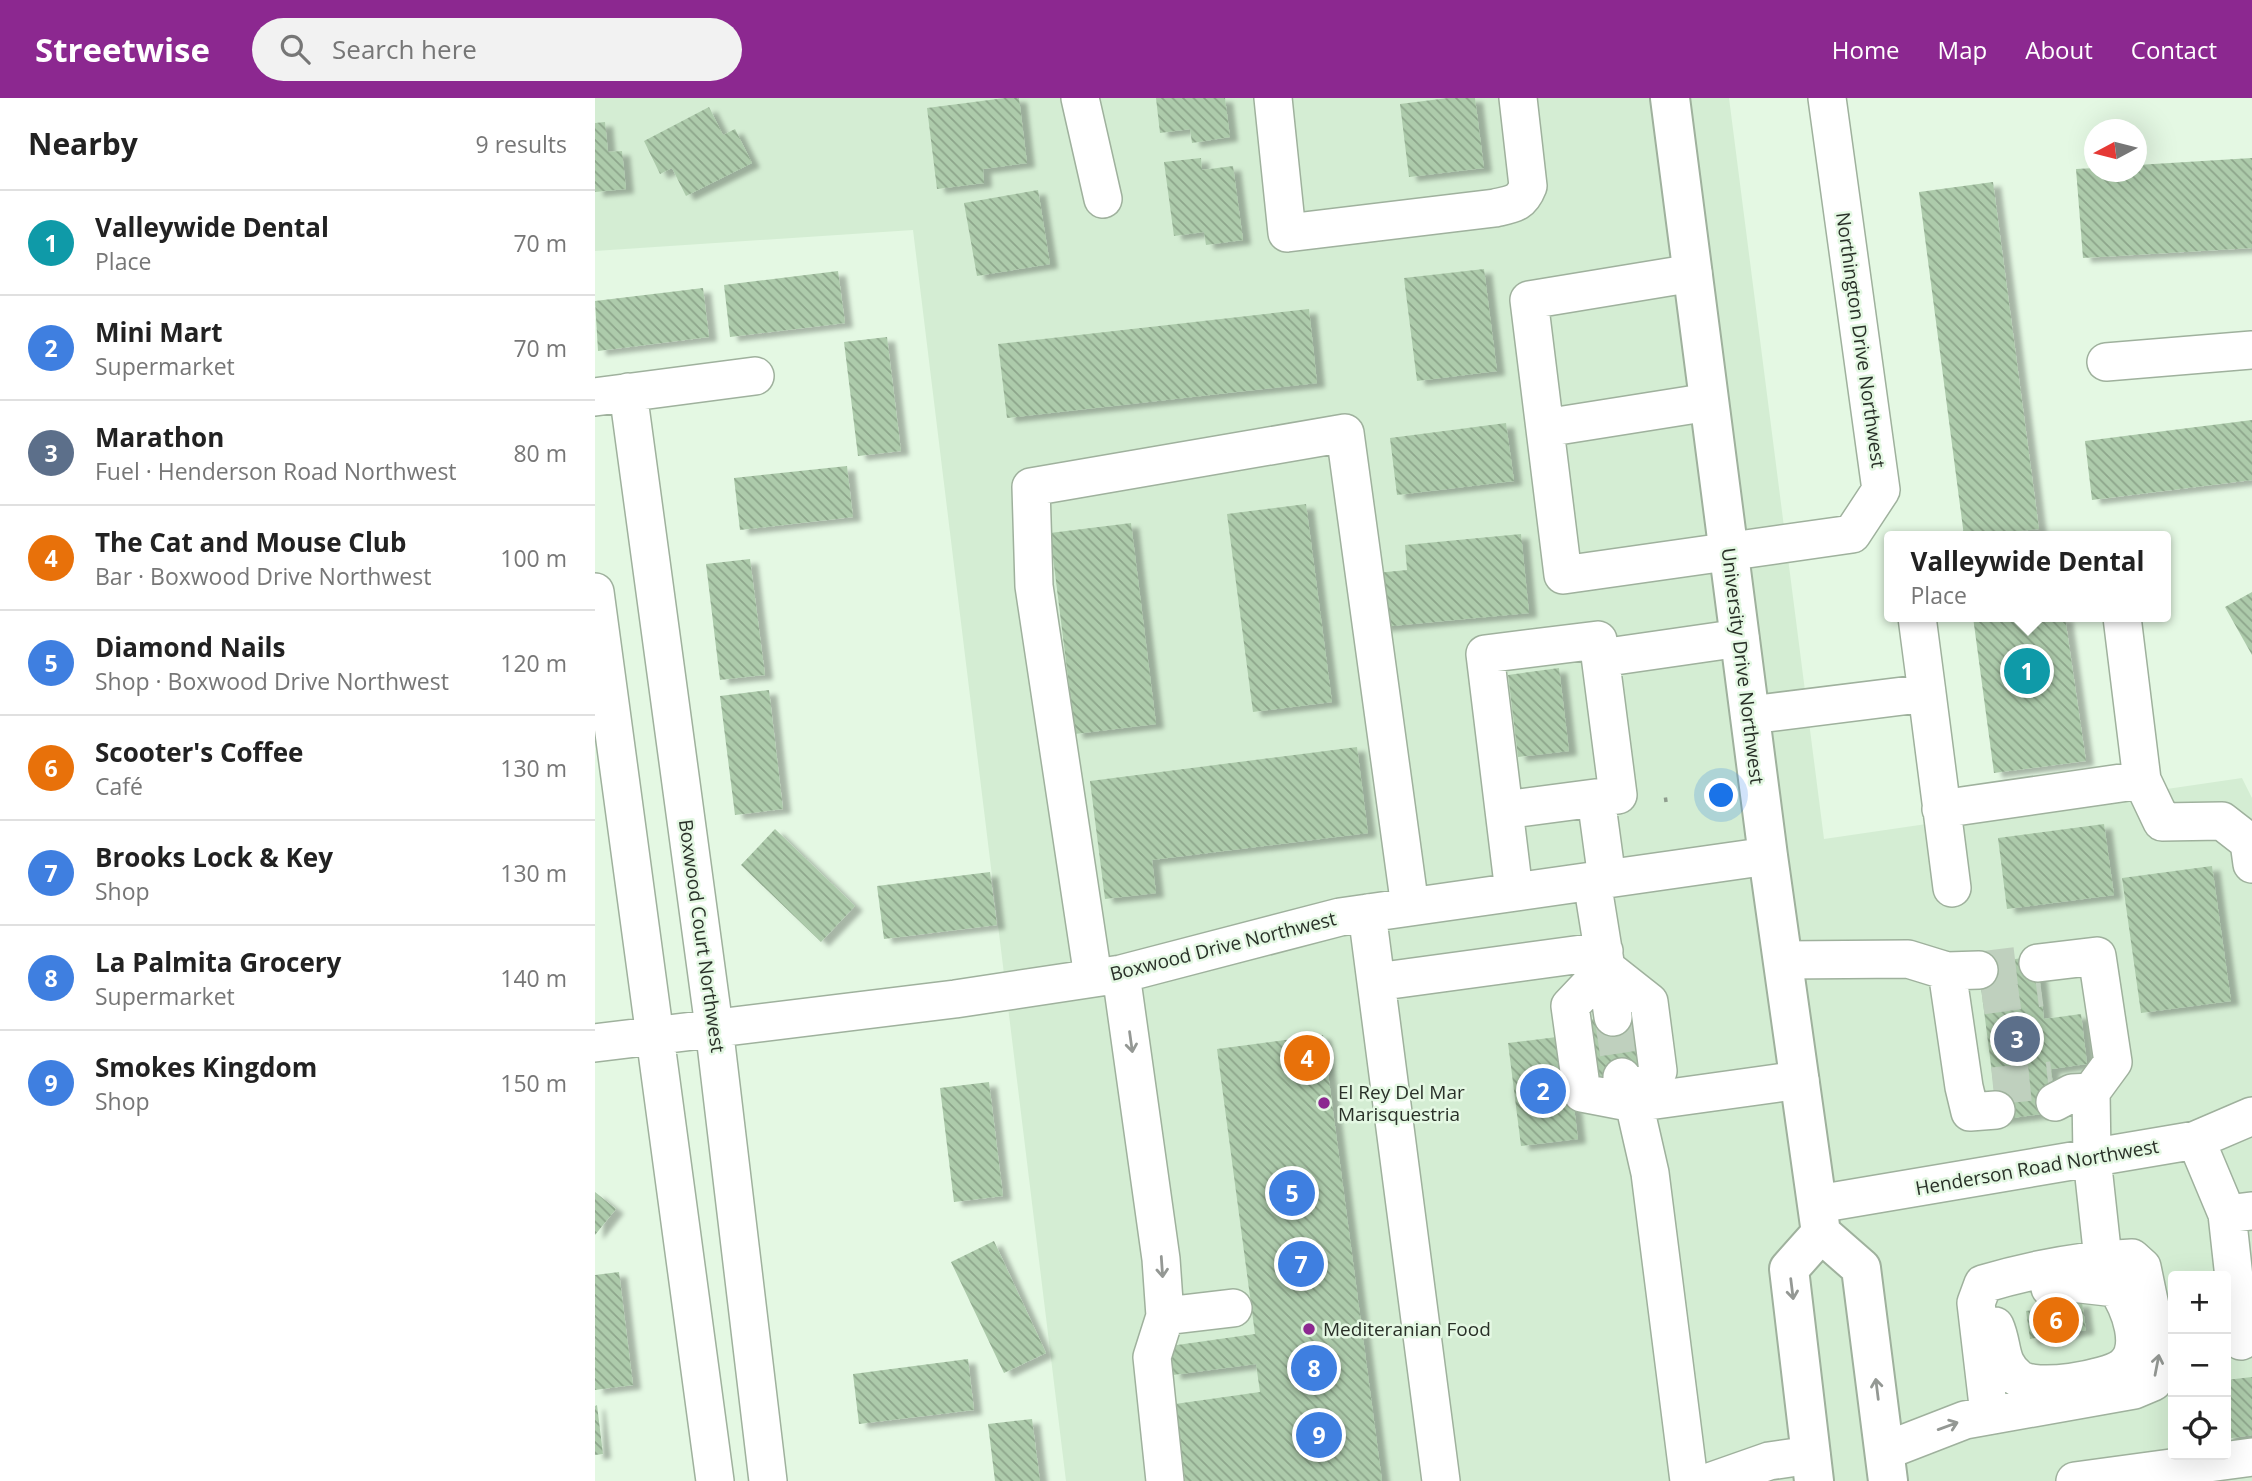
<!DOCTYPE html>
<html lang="en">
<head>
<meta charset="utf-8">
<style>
  body { margin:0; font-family:"Open Sans",sans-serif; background:#f2f2f2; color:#222 }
  .controls { position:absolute; right:21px; bottom:21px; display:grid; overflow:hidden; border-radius:7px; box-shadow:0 7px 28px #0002 }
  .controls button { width:63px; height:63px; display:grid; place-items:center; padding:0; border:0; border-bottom:2px solid #e0e0e0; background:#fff; color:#222; font:35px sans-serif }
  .compass { position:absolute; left:1489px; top:21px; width:63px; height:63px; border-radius:50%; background:#fff; box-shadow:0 7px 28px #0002; rotate:263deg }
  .you { position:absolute; left:1127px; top:698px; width:24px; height:24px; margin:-18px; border:5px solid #fff; border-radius:50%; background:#1a73e8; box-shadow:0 0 0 10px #1a73e833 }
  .badge { display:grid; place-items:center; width:46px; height:46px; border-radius:50%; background:#8c2890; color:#fff; font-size:23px; font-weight:700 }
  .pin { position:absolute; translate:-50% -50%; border:4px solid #fff; box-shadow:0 2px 7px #0006 }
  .popup { position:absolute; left:1289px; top:433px; width:287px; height:91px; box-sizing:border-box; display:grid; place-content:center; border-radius:7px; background:#fff; filter:drop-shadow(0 2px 5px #0005); font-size:23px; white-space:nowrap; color:#767676 }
  .popup b { font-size:26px; color:#222 }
  .popup::after { content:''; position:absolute; left:50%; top:100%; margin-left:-14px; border:14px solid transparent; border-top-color:#fff }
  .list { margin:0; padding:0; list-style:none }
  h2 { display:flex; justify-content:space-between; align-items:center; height:91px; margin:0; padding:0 28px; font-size:30px }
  h2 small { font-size:23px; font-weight:400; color:#767676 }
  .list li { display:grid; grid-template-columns:46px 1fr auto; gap:21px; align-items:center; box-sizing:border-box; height:105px; padding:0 28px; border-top:2px solid #e0e0e0 }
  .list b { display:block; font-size:26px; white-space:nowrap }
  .list p { margin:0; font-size:23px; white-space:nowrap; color:#767676 }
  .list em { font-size:23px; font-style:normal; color:#767676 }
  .icon { flex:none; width:38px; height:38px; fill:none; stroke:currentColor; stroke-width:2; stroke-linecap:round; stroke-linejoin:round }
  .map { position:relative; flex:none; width:1657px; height:1383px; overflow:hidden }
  header { display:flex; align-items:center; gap:42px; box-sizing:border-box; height:98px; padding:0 35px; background:#8c2890; color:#fff }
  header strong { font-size:33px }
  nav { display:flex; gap:38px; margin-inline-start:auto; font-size:24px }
  .search { width:490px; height:63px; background:#f2f2f2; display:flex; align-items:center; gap:18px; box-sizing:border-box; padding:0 24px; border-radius:38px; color:#767676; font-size:26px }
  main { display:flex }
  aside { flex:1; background:#fff }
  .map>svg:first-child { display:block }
</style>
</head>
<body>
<header>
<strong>Streetwise</strong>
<div class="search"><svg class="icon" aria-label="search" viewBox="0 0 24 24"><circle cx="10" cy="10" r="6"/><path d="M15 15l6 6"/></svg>Search here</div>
<nav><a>Home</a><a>Map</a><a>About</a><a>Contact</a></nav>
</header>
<main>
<aside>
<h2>Nearby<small>9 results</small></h2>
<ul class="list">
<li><span class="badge" style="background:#0f9aa8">1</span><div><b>Valleywide Dental</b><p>Place</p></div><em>70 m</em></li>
<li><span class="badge" style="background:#3f7fe0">2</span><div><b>Mini Mart</b><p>Supermarket</p></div><em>70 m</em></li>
<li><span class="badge" style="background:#5c6f8a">3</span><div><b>Marathon</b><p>Fuel · Henderson Road Northwest</p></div><em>80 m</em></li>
<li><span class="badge" style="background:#e8710a">4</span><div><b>The Cat and Mouse Club</b><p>Bar · Boxwood Drive Northwest</p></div><em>100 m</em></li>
<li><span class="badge" style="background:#3f7fe0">5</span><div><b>Diamond Nails</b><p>Shop · Boxwood Drive Northwest</p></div><em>120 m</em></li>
<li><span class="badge" style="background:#e8710a">6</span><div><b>Scooter's Coffee</b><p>Café</p></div><em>130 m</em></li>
<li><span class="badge" style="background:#3f7fe0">7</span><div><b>Brooks Lock &amp; Key</b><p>Shop</p></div><em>130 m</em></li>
<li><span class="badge" style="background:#3f7fe0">8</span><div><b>La Palmita Grocery</b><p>Supermarket</p></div><em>140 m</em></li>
<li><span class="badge" style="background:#3f7fe0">9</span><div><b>Smokes Kingdom</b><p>Shop</p></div><em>150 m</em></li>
</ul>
</aside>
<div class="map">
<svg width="1657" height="1383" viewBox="0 0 1657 1383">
  <defs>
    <pattern id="building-back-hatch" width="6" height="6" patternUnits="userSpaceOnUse" patternTransform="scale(1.75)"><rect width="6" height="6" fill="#adcbab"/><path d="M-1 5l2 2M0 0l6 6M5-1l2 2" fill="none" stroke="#8da58b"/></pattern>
    <filter id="shadow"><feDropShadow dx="8" dy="4.5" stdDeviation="2" flood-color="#0004"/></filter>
  </defs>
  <rect width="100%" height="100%" fill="#e4f8e3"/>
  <path fill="#d4edd3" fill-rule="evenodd" d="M0,0H1134L1229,741L1647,680L1657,700V1383H471L318,132L0,153ZM1578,1178H1631V1357H1578Z"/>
  <path fill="url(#building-back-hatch)" filter="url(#shadow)" d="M410,0H424L432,65L388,71L389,85L342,91L332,10Z
    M561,0H630L635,39L597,45L595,31L565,35Z
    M853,0H880L889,70L814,79L805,6Z
    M114,9L128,37L140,31L157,65L91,98L77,70L65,76L49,43Z
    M10,24L13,54L27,53L31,91L0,94V25Z
    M606,60L607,72L638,68L648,142L611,147L609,134L579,138L569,64Z
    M1657,60V150L1488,160L1481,71L1500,70V74H1542V67Z
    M1398,84L1444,431L1369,438L1324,94Z
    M443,92L455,166L382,178L369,105Z
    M889,171L902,273L822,283L809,180Z
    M243,173L250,225L135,239L129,187Z
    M108,190L114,239L3,253L0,203Z
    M714,211L722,285L412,320L403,246Z
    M292,239L306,353L263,358L249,244Z
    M1657,322V382L1497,402L1490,343Z
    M911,325L919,383L802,397L795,340Z
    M252,368L258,419L145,432L139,380Z
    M711,406L737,604L658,614L632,416Z
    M536,425L561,626L480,636L455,435Z
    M926,436L934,515L786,529L781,475L812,472L810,447Z
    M155,461L170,577L125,582L111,466Z
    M1657,494V557L1630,509Z
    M1378,519H1470L1491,663L1399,675Z
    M964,570L974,653L923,659L913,577Z
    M174,592L188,711L140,717L125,598Z
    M762,649L773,735L557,762L561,795L510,801L495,683Z
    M1509,726L1519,797L1412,811L1403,740Z
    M180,731L260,808L226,844L146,767Z
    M1617,768L1636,903L1546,915L1527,780Z
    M395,774L402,827L289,841L282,788Z
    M1442,858L1449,921L1486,916L1492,966L1456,971L1461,1014L1403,1022L1383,866Z
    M1046,916L1053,977L990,984L983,923Z
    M728,937L787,1383H590L580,1306L665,1294L661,1266L578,1277L575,1248L660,1236L622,951Z
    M970,938L983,1041L926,1048L913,945Z
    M394,984L408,1098L359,1104L345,990Z
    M0,1094L21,1111L0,1137Z
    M399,1143L451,1255L409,1275L356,1164Z
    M24,1174L38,1287L0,1292V1177Z
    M1487,1204L1491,1232L1435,1241L1431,1213Z
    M373,1261L379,1312L264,1326L258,1276Z
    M1657,1279V1337L1631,1341V1282Z
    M2,1307L8,1356L0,1357V1308Z
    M437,1321L445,1383H400L393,1326Z"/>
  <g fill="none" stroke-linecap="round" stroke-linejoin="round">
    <path stroke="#bfd0be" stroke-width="37" stroke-dasharray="37 18" stroke-linecap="butt" d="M1384,872L1443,865
      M1387,898L1446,890
      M1018,919L1027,979
      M1398,988L1457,982"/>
    <defs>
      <path id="minor" d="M485,0L508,101
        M678,0L692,135L900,110C918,106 926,106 933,88L923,0
        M1098,175L934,202L968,477L1257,436L1286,392L1232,0
        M1511,264L1657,252
        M33,294L119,929L173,1383
        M0,299L160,278
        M950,330L1114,304
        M0,494L120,1383
        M1322,519L1332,595
        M1003,542L1023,697L909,712L890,556Z
        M1006,560L1145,540
        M1155,617L1332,595L1357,790
        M1547,682L1567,724L1627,723L1654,744L1657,766
        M1001,700L1012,781
        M1346,711L1547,682L1527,519
        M909,712L919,794
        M997,783L1011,870L1054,904L1063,973L1039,1005
        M772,815L846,1383
        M1188,862L1313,861L1352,873L1384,872
        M1443,865L1502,858L1518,964L1496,994L1497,1060L1508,1161
        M1352,873L1369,989L1375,1014L1401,1012
        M526,876L566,1161L570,1218L557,1259L570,1383
        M498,879L439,488L436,389L750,335L815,809
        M781,884L1009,853
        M1018,919L1011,870L975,908L987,995L1039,1005L1027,979
        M0,945L360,901L526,876L745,819L1173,758
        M1460,1004L1477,995L1496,994
        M1039,1005L1055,1075L1094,1383
        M1039,1005L1205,982
        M1601,1042L1632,1116L1656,1113
        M1223,1106L1601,1042L1657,1018
        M1632,1116L1646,1243
        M570,1218L638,1210
        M1400,1228C1409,1248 1403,1264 1423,1280C1440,1294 1512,1281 1528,1269C1551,1252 1535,1208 1521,1190L1477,1185L1455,1190
        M1290,1353L1370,1322L1539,1292L1558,1284L1566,1261L1547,1169L1537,1160C1488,1162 1435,1172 1388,1186L1381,1205L1394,1316
        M1117,1383L1174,1363L1216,1357
        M1480,1383L1657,1359"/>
      <path id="highway" d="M1075,0L1173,758L1226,1135L1266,1170L1293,1383
        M1219,1383L1194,1171L1226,1135"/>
    </defs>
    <use href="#minor" stroke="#9fb19d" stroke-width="40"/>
    <use href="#highway" stroke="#9fb19d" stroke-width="42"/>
    <path stroke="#8f9d8e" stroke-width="4.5" stroke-dasharray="3.5 5" stroke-linecap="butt" d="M1069,702L1076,701"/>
    <use href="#minor" stroke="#fff" stroke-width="37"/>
    <use href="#highway" stroke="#fff" stroke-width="38"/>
  </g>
  <defs><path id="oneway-shaft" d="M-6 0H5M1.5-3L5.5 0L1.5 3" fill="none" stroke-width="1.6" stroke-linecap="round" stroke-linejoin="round" transform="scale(1.75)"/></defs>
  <g stroke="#949894">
    <use href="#oneway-shaft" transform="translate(536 944) rotate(82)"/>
    <use href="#oneway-shaft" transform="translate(567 1169) rotate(86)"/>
    <use href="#oneway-shaft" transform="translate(1197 1191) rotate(83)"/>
    <use href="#oneway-shaft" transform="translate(1562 1267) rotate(-79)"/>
    <use href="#oneway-shaft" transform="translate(1282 1291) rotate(-97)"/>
    <use href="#oneway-shaft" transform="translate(1353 1328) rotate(-20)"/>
  </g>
  <g fill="#8c2890" stroke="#e4f8e3" stroke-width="2.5">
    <circle cx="729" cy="1005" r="7"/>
    <circle cx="714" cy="1231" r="7"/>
  </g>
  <g text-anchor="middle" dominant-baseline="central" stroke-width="5" stroke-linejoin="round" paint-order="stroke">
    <g font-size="19" fill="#293028" stroke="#e4f8e3">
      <text transform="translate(1266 242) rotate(82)">Northington Drive Northwest</text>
      <text transform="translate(1148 568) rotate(83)">University Drive Northwest</text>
      <text transform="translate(107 838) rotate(82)">Boxwood Court Northwest</text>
      <text transform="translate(628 848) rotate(-14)">Boxwood Drive Northwest</text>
      <text transform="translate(1442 1069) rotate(-10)">Henderson Road Northwest</text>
    </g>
    <g font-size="19" fill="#293028" stroke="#e4f8e3" text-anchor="start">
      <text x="743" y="994">El Rey Del Mar<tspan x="743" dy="22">Marisquestria</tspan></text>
      <text x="728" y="1231">Mediteranian Food</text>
    </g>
  </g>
</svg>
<div class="controls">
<button>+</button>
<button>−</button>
<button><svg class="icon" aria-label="locate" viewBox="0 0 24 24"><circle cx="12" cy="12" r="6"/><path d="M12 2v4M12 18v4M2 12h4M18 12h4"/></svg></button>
</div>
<svg class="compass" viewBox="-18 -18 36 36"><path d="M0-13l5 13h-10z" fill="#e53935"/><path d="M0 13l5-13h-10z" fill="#767676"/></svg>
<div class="you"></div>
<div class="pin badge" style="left:1432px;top:573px;background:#0f9aa8">1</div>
<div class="popup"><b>Valleywide Dental</b>Place</div>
<div class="pin badge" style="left:948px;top:993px;background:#3f7fe0">2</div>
<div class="pin badge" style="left:1422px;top:941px;background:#5c6f8a">3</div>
<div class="pin badge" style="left:712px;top:960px;background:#e8710a">4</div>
<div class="pin badge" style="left:697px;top:1095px;background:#3f7fe0">5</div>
<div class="pin badge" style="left:1461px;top:1222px;background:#e8710a">6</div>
<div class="pin badge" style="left:706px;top:1166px;background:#3f7fe0">7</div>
<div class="pin badge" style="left:719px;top:1270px;background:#3f7fe0">8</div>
<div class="pin badge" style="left:724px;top:1337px;background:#3f7fe0">9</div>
</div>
</main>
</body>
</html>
